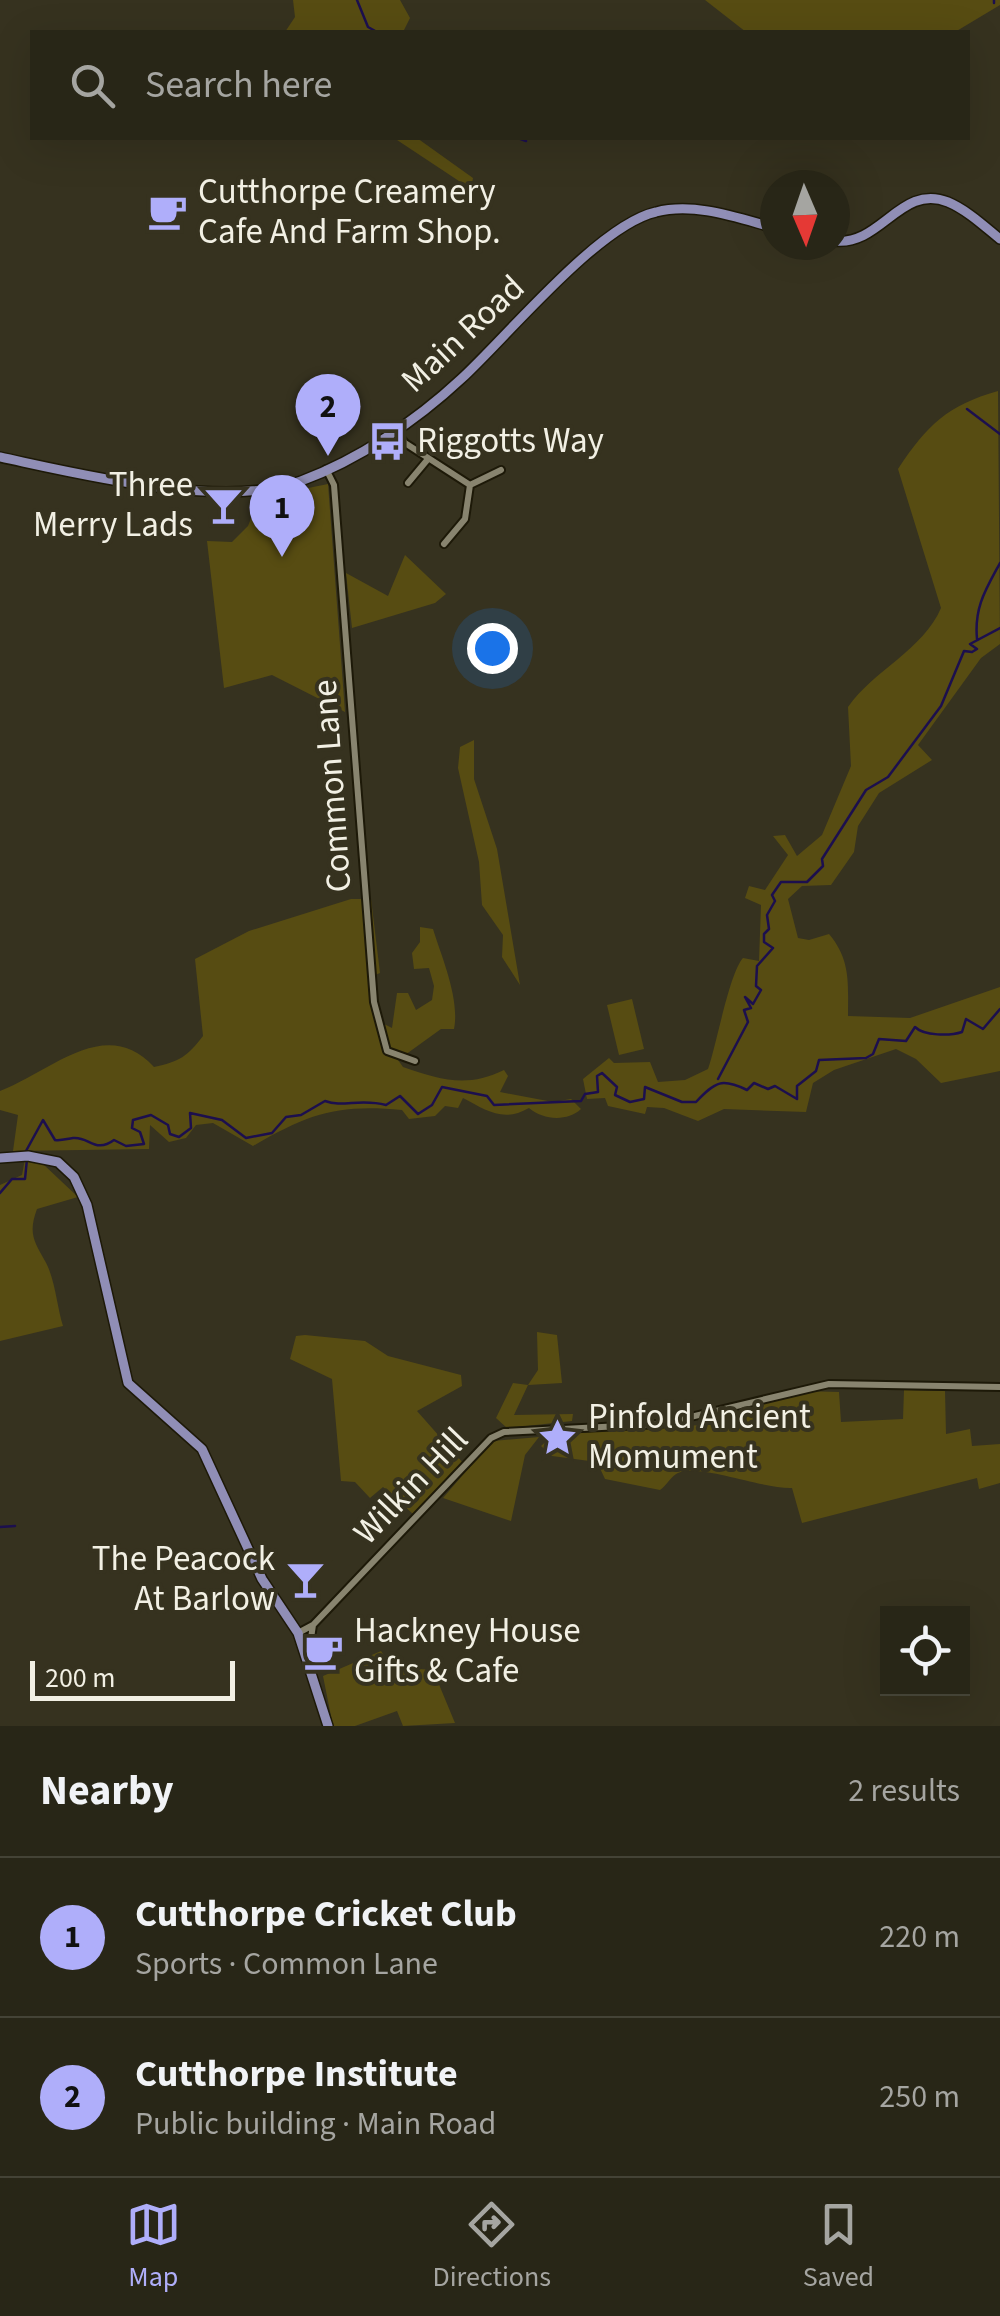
<!DOCTYPE html>
<html lang="en">
<head>
<meta charset="utf-8">
<style>
  body { margin:0; font-family:"Source Sans 3",sans-serif; background:#302e20; color:#f1f3f6 }
  .controls { position:absolute; right:30px; bottom:30px; display:grid; overflow:hidden; border-radius:0px; box-shadow:0 10px 40px #0002 }
  .controls button { width:90px; height:90px; display:grid; place-items:center; padding:0; border:0; border-bottom:2px solid #444336; background:#282617; color:#f1f3f6; font:50px sans-serif }
  .compass { position:absolute; left:760px; top:170px; width:90px; height:90px; border-radius:50%; background:#282617; box-shadow:0 10px 40px #0002; rotate:178deg }
  .scale { position:absolute; left:30px; bottom:25px; width:205px; box-sizing:border-box; padding-left:10px; border:5px solid #f2f0e4; border-top:0; font-size:28px; line-height:35px; white-space:nowrap; color:#f2f0e4; -webkit-text-stroke:8px #36321f; paint-order:stroke }
  .you { position:absolute; left:492px; top:648px; width:35px; height:35px; margin:-25px; border:8px solid #fff; border-radius:50%; background:#1a73e8; box-shadow:0 0 0 15px #1a73e833 }
  .badge { display:grid; place-items:center; width:65px; height:65px; border-radius:50%; background:#afaefa; color:#111; font-size:32px; font-weight:700 }
  .pin { position:absolute; translate:-50% -82px; filter:drop-shadow(0 2px 5px #0008) }
  .pin::after { content:''; position:absolute; top:52px; width:35px; height:30px; background:inherit; clip-path:polygon(0 0,100% 0,50% 100%) }
  .list { margin:0; padding:0; list-style:none }
  h2 { display:flex; justify-content:space-between; align-items:center; height:130px; margin:0; padding:0 40px; font-size:42px }
  h2 small { font-size:32px; font-weight:400; color:#a5a5a1 }
  .list li { display:grid; grid-template-columns:65px 1fr auto; gap:30px; align-items:center; box-sizing:border-box; height:160px; padding:0 40px; border-top:2px solid #444336 }
  .list b { display:block; font-size:38px; white-space:nowrap }
  .list p { margin:0; font-size:32px; white-space:nowrap; color:#a5a5a1 }
  .list em { font-size:32px; font-style:normal; color:#a5a5a1 }
  .icon { flex:none; width:55px; height:55px; fill:none; stroke:currentColor; stroke-width:2; stroke-linecap:round; stroke-linejoin:round }
  .map { position:relative; flex:none; width:1000px; height:1726px; overflow:hidden }
  .search { position:absolute; background:#282617; box-shadow:0 10px 40px #0002; left:30px; right:30px; top:30px; height:110px; display:flex; align-items:center; gap:25px; box-sizing:border-box; padding:0 35px; border-radius:0px; color:#a5a5a1; font-size:38px }
  .sheet { height:450px; background:#282617 }
  nav { display:flex; justify-content:space-around; align-items:center; box-sizing:border-box; height:140px; border-top:2px solid #444336; background:#282617; font-size:28px; color:#a5a5a1 }
  nav a { display:grid; justify-items:center; gap:5px }
  nav .on { color:#afaefa }
  .map>svg:first-child { display:block }
</style>
</head>
<body>
<div class="map">
<svg width="1000" height="1726" viewBox="0 0 1000 1726">
  <rect width="100%" height="100%" fill="#36321f"/>
  <path fill="#574c12" d="M293,0H400L410,18L403,32H285L295,17Z
    M705,0H1000V5L955,32H746Z
    M394,138H417L473,178L471,189Z
    M998,391L1000,644L981,658L918,745L932,760L879,793L858,826L854,852L831,885L802,886L788,899L798,938L809,940L829,934C851,960 848,984 848,1016L910,1018L1000,987V1071L941,1083L916,1059L896,1049L834,1070L813,1083L806,1112L724,1109L698,1121L664,1108L647,1107L645,1114L608,1106L605,1098L587,1099L583,1079L609,1058L614,1063L650,1062L658,1082L685,1080L708,1069C717,1043 729,974 743,958L759,961L761,905L745,898L749,886L765,890L788,855L773,836L785,835L797,856L822,835L851,766L848,707C874,670 923,650 941,608L898,469C927,425 948,405 998,391Z
    M328,484L345,712L272,675L224,688L207,541L232,542L248,526L259,498Z
    M405,555L446,594L435,603L352,628L346,573L388,596Z
    M474,740V779L497,849L520,985L502,957L503,935L482,905L479,862L458,768L460,747Z
    M351,899H371L380,973L368,978L376,1020L392,1028L397,993H408L416,1010L432,1000L434,986L429,968L414,969L412,953L420,942V927L433,929C442,958 460,999 454,1029H441L398,1060L403,1067C440,1080 468,1088 504,1070L508,1076L500,1092L553,1102L571,1099L581,1109C567,1122 543,1120 529,1108C503,1123 486,1110 463,1098L458,1108L445,1106L435,1116L409,1119L402,1110C336,1104 309,1114 253,1146L213,1123L196,1125L186,1138L169,1142L150,1125L149,1149L13,1151L18,1115L0,1110V1091C50,1072 106,1014 154,1067C179,1062 188,1056 203,1036L195,959L249,931Z
    M632,999L644,1049L619,1055L607,1005Z
    M25,1159L43,1164L78,1197L37,1209C28,1233 34,1241 45,1261C55,1278 57,1307 63,1326L0,1341V1185L22,1175Z
    M537,1332L557,1335L562,1383L528,1385L514,1415L573,1414L572,1421L507,1428L496,1418L513,1383L528,1385L538,1370Z
    M305,1335L365,1341L388,1356L461,1375L462,1386L417,1411L463,1463L413,1514L383,1487L370,1498L355,1482L341,1481L332,1379L290,1359L296,1336Z
    M904,1390L945,1391L946,1434L970,1429L972,1446L1000,1444V1483L979,1489L977,1478L802,1523L792,1488C762,1489 699,1463 678,1473C672,1475 666,1486 660,1490L605,1479L597,1462L552,1456L541,1446L553,1435L555,1441H562V1434L701,1425L800,1391L839,1392L841,1422L903,1419Z
    M539,1437L525,1455L511,1521L443,1498L492,1441Z
    M381,1651L392,1667L433,1670L455,1723L403,1726L397,1711L355,1726H333L323,1676Z"/>
  <g fill="none" stroke-linecap="round" stroke-linejoin="round">
    <path stroke="#1c0f4e" stroke-width="2.5" d="M357,0L368,27L377,32
      M994,3V0
      M518,138L526,141
      M967,409L1000,434
      M977,639C974,607 986,589 1000,563
      M718,1079L748,1022L744,1010L751,1008L745,997L753,1004L761,990L756,986L757,966L773,948L764,942V934L769,929L767,915L775,901L772,895L781,882H807L823,866L822,859L866,790L888,777L941,706L964,651L972,652L977,649L970,644L1000,628
      M26,1151L43,1120L55,1140C61,1141 66,1139 73,1138C89,1136 95,1154 114,1140L126,1146L144,1144L140,1132L132,1128L133,1120L151,1115L168,1125L170,1134L179,1137L191,1128L190,1113L222,1120L246,1138L272,1133L286,1117L301,1115L325,1101C343,1108 359,1098 386,1105L400,1096L418,1114L432,1105L442,1087L487,1096L494,1105L581,1101L585,1094L598,1092L597,1076L602,1073L617,1087L615,1095L630,1102L644,1099L645,1087L682,1102H696C716,1081 722,1078 747,1090L754,1083L768,1089L775,1086L797,1099V1086L816,1071L819,1060L866,1058L873,1054L879,1039L906,1041L915,1027C924,1036 950,1036 962,1032L966,1019L983,1029L1000,1009
      M0,1193L12,1179H25L27,1159
      M0,1527L15,1526"/>
    <defs>
      <path id="minor" d="M396,431L405,443L470,485L501,470
        M326,469L334,485L374,1002L387,1051L415,1061
        M408,483L428,459
        M444,544L465,519L470,485
        M298,1633L313,1625L491,1438L504,1432L661,1424L829,1384L1000,1387
        M308,1658L313,1625"/>
      <path id="major" d="M835,241C881,246 901,183 948,202C967,210 984,226 1000,239
        M0,457C80,474 224,510 301,481C358,460 416,421 461,379C506,338 598,225 656,212C695,202 738,218 775,228
        M0,1158L28,1156L58,1162L74,1177L87,1205L128,1383L202,1449L262,1579L298,1633L328,1726"/>
    </defs>
    <use href="#minor" stroke="#1d1908" stroke-width="10"/>
    <use href="#major" stroke="#1d1908" stroke-width="12"/>
    <use href="#minor" stroke="#88846f" stroke-width="6"/>
    <use href="#major" stroke="#908eb6" stroke-width="9"/>
  </g>
  <defs>
    <symbol id="cafe-bare" viewBox="-9 -9 18 18"><path d="M-5.5-4.5H6V0H3Q3 3.5 0 3.5H-2.5Q-5.5 3.5-5.5 0ZM3-3.2v2h1.7v-2ZM-6 4.5H4V6H-6Z" fill="#afaefa" stroke="#36321f" stroke-width="2.5" paint-order="stroke"/></symbol>
    <symbol id="bus-bare" viewBox="-9 -9 18 18"><path d="M-5-6H5V4H4V6H2V4H-2V6H-4V4H-5ZM-3.5-4V0h7V-4ZM-3.5 1.2v1.5H-2V1.2ZM2 1.2v1.5H3.5V1.2Z" fill="#afaefa" stroke="#36321f" stroke-width="2.5" paint-order="stroke"/></symbol>
    <symbol id="bar-bare" viewBox="-9 -9 18 18"><path d="M-6-5H6L.8 .8V4.5H3.5V6h-7V4.5H-.8V.8Z" fill="#afaefa" stroke="#36321f" stroke-width="2.5" paint-order="stroke"/></symbol>
    <symbol id="sight-bare" viewBox="-9 -9 18 18"><path d="M0-6L1.8-2.2L6-1.7L2.9 1.2L3.7 5.4L0 3.3L-3.7 5.4L-2.9 1.2L-6-1.7L-1.8-2.2Z" fill="#afaefa" stroke="#36321f" stroke-width="2.5" paint-order="stroke"/></symbol>
  </defs>
  <g fill-rule="evenodd">
    <use href="#cafe-bare" x="140" y="184" width="55" height="55"/>
    <use href="#bus-bare" x="360" y="414" width="55" height="55"/>
    <use href="#bar-bare" x="196" y="478" width="55" height="55"/>
    <use href="#sight-bare" x="530" y="1410" width="55" height="55"/>
    <use href="#bar-bare" x="278" y="1552" width="55" height="55"/>
    <use href="#cafe-bare" x="296" y="1624" width="55" height="55"/>
  </g>
  <g text-anchor="middle" dominant-baseline="central" stroke-width="8" stroke-linejoin="round" paint-order="stroke">
    <g font-size="35" fill="#f2f0e4" stroke="#36321f" text-anchor="start">
      <text x="198" y="192">Cutthorpe Creamery<tspan x="198" dy="40">Cafe And Farm Shop.</tspan></text>
      <text x="417" y="441">Riggotts Way</text>
      <text x="193" y="485" text-anchor="end">Three<tspan x="193" dy="40">Merry Lads</tspan></text>
      <text x="588" y="1417">Pinfold Ancient<tspan x="588" dy="40">Momument</tspan></text>
      <text x="275" y="1559" text-anchor="end">The Peacock<tspan x="275" dy="40">At Barlow</tspan></text>
      <text x="354" y="1631">Hackney House<tspan x="354" dy="40">Gifts &amp; Cafe</tspan></text>
    </g>
    <g font-size="35" fill="#f2f0e4" stroke="#36321f">
      <text transform="translate(463 334) rotate(-43)">Main Road</text>
      <text transform="translate(332 786) rotate(-94)">Common Lane</text>
      <text transform="translate(411 1486) rotate(-46)">Wilkin Hill</text>
    </g>
  </g>
</svg>
<div class="controls">
<button><svg class="icon" aria-label="locate" viewBox="0 0 24 24"><circle cx="12" cy="12" r="6"/><path d="M12 2v4M12 18v4M2 12h4M18 12h4"/></svg></button>
</div>
<svg class="compass" viewBox="-18 -18 36 36"><path d="M0-13l5 13h-10z" fill="#e53935"/><path d="M0 13l5-13h-10z" fill="#a5a5a1"/></svg>
<div class="scale">200 m</div>
<div class="you"></div>
<div class="pin badge" style="left:282px;top:557px">1</div>
<div class="pin badge" style="left:328px;top:456px">2</div>
<div class="search"><svg class="icon" aria-label="search" viewBox="0 0 24 24"><circle cx="10" cy="10" r="6"/><path d="M15 15l6 6"/></svg>Search here</div>
</div>
<section class="sheet">
<h2>Nearby<small>2 results</small></h2>
<ul class="list">
<li><span class="badge">1</span><div><b>Cutthorpe Cricket Club</b><p>Sports · Common Lane</p></div><em>220 m</em></li>
<li><span class="badge">2</span><div><b>Cutthorpe Institute</b><p>Public building · Main Road</p></div><em>250 m</em></li>
</ul>
</section>
<nav>
<a class="on"><svg class="icon" aria-label="map" viewBox="0 0 24 24"><path d="M3 6l6-2 6 2 6-2v14l-6 2-6-2-6 2zM9 4v14M15 6v14"/></svg>Map</a>
<a><svg class="icon" aria-label="directions" viewBox="0 0 24 24"><path d="M12 3l9 9-9 9-9-9zM9 14v-3h6M13 9l2 2-2 2"/></svg>Directions</a>
<a><svg class="icon" aria-label="saved" viewBox="0 0 24 24"><path d="M7 4h10v16l-5-4-5 4z"/></svg>Saved</a>
</nav>
</body>
</html>
